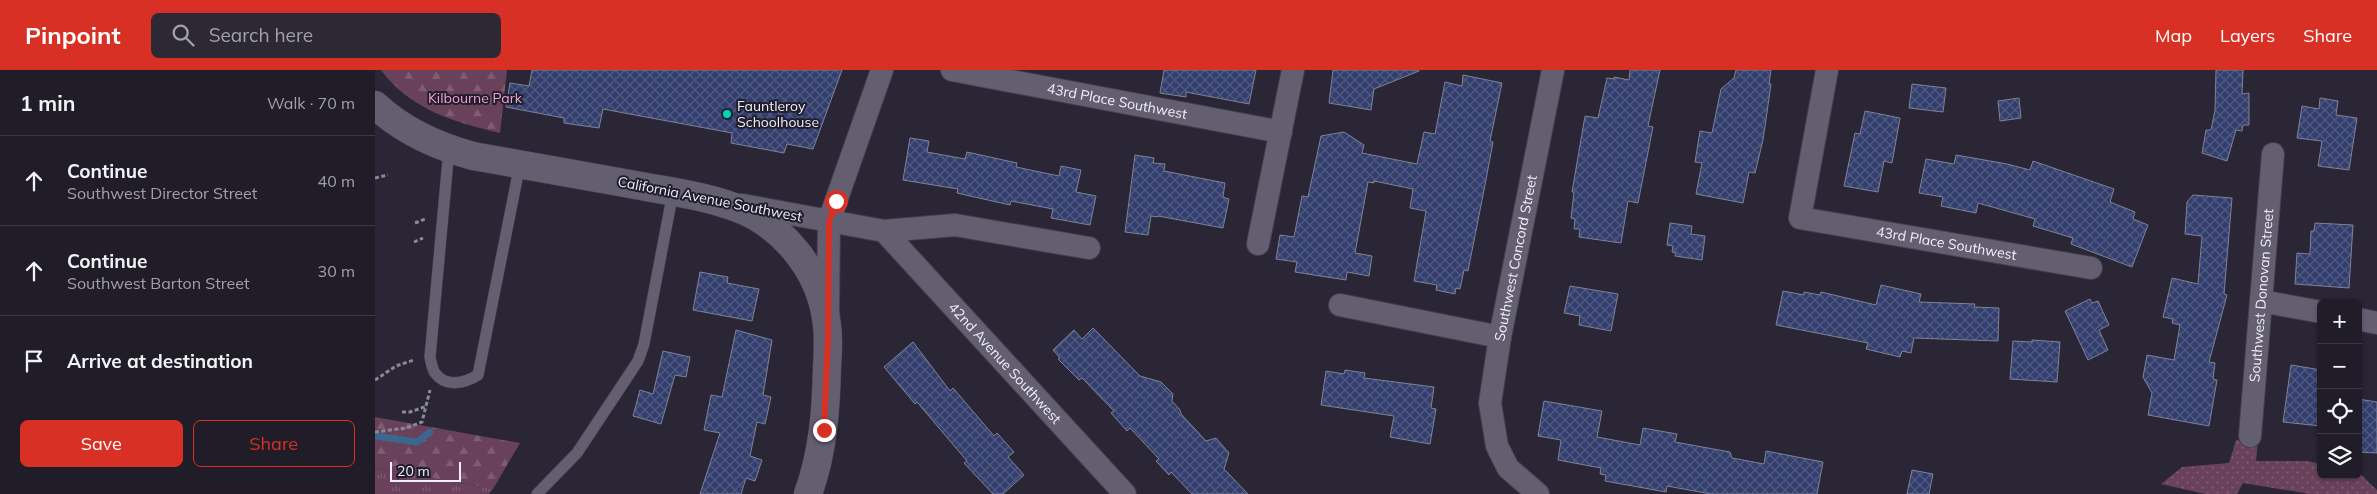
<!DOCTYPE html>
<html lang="en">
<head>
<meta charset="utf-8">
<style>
  body { margin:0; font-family:Mulish,sans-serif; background:#2d2934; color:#f1f3f6 }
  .controls { position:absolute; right:15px; bottom:15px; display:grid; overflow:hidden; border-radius:8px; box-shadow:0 1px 4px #0004 }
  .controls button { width:45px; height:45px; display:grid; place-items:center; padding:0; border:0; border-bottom:1px solid #3d3a45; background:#201c28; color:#f1f3f6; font:25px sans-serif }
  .scale { position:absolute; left:15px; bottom:12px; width:71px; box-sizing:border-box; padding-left:5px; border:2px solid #f1eff9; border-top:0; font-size:14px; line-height:18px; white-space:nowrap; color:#f1eff9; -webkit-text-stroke:4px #201d2c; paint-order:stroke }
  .stop { position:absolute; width:15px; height:15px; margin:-11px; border:4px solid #d93025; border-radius:50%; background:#fff }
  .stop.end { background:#d93025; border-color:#fff; box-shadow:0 1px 5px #0008 }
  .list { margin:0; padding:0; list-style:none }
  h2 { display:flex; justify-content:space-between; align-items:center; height:65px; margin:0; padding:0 20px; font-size:21px }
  h2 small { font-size:16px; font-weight:400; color:#a2a1a8 }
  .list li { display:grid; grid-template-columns:32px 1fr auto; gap:15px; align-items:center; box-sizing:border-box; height:90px; padding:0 20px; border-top:1px solid #3d3a45 }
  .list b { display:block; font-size:19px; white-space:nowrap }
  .list p { margin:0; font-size:16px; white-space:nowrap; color:#a2a1a8 }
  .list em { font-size:16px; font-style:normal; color:#a2a1a8 }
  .actions { display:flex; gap:10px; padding:15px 20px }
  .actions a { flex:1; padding:11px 0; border:1px solid #d93025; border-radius:8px; text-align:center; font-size:18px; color:#d93025 }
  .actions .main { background:#d93025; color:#fff }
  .icon { flex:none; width:28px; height:28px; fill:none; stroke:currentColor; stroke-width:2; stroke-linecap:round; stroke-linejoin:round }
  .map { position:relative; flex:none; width:2002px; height:424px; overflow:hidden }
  header { display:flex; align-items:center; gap:30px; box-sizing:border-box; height:70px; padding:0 25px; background:#d93025; color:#fff }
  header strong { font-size:24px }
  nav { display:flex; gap:28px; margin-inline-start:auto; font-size:18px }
  .search { width:350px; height:45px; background:#2d2934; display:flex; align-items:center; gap:12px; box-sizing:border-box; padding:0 18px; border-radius:8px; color:#a2a1a8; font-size:19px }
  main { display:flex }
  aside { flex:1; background:#201c28 }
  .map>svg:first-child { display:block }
</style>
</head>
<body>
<header>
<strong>Pinpoint</strong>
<div class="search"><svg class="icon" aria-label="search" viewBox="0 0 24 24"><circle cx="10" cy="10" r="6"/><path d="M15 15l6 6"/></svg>Search here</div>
<nav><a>Map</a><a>Layers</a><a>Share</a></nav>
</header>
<main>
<aside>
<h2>1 min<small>Walk · 70 m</small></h2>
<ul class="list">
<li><svg class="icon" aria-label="ahead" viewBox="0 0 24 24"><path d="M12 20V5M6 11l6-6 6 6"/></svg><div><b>Continue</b><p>Southwest Director Street</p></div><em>40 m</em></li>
<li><svg class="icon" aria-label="ahead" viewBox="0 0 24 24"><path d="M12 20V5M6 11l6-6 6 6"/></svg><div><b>Continue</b><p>Southwest Barton Street</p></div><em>30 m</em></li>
<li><svg class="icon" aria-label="arrive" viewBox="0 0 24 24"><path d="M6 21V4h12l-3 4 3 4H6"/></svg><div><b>Arrive at destination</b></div></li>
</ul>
<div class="actions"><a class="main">Save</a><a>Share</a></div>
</aside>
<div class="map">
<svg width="2002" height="424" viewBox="0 0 2002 424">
  <defs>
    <pattern id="grass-dots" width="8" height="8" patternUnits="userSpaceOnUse" patternTransform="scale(1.25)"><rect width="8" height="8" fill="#69415a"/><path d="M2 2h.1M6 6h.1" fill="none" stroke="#7f5d72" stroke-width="1.8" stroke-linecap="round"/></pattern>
    <pattern id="forest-firs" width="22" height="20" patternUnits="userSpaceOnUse" patternTransform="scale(1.25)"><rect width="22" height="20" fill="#69415a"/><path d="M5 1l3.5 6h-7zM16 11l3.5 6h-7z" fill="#7f5d72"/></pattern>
    <pattern id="park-tufts" width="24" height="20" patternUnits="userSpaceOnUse" patternTransform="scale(1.25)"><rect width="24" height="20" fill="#69415a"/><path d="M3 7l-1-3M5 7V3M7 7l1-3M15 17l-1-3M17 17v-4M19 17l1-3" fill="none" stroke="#7f5d72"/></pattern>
    <pattern id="building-cross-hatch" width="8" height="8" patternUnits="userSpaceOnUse" patternTransform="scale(1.25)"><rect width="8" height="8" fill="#333e6d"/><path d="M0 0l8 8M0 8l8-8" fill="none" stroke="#515a83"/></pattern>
  </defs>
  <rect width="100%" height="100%" fill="#2a2636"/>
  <path fill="url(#grass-dots)" d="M1861,370L1883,371L1881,391H1932L1946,394V405H1983V402L2002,420V424H1935L1868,413L1862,424H1830L1786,414L1807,397L1854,393Z"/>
  <path fill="url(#forest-firs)" d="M6,0H132L125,63C79,52 36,40 6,0Z
    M0,347L145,373L118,419L0,398Z"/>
  <path fill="url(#park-tufts)" d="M0,398L118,419L114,424H0Z"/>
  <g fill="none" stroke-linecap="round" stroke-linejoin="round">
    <path stroke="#3b668e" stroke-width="7" d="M0,366L42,372L55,362"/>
  </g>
  <path fill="url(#building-cross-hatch)" stroke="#7d8395" d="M157,0H467L438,79L412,74L409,83L356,73L357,63L228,39L224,58L189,53V48L131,37L135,13L154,16Z
    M789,0H881L874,34L811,22V27L785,23Z
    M958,0H1044V1L999,19L996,40L954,33Z
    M1255,0H1285L1273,56L1278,57L1263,133L1253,131L1246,173L1204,167L1205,159H1199L1200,149L1196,148L1199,122H1197L1210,46L1223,48L1232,8L1239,9V7L1254,10Z
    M1361,0H1396L1394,14H1396L1388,70L1380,103L1374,102L1368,133L1321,124L1327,93L1320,92L1325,61L1337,63L1346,19L1359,8Z
    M1841,0H1868L1867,24L1874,23V55H1868L1867,61L1861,60L1852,91L1827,83L1831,60H1836L1840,40Z
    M1088,5L1127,13L1115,71L1118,72L1110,115L1093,201L1089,200L1085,219L1081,218L1080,224L1061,220L1062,215L1039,211L1051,141L1035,138L1038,119L999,111V113L993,112L980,183L997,186L994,206L972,202L971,210L920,202L922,192L901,189L905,165L919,167L927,126L933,127L946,66L969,62L989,75L987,83L1042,94L1049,62L1060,64L1070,12L1087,16Z
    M1537,14L1571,18L1568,42L1534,38Z
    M1644,28L1646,48L1625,51L1623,31Z
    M1945,28L1963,31L1961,45L1982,48L1974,100L1943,96L1947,71L1922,68L1927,36L1944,39Z
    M1490,41L1525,48L1517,93L1509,91L1503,122L1469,116L1480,63L1485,64Z
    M535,68L554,71L552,82L590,89L592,82L642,93L641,97L684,106L686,96L706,100L701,122L721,126L715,155L676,148L678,139L636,131L635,135L582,123L583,119L528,110Z
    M760,85L779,88L778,93L790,94L789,101L850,113L848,127L854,129L848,158L783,146V147L776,146L773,165L750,162Z
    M1581,85L1632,94L1655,100L1658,91L1739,119L1735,132L1760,142L1758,149L1773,155L1757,197L1696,174L1698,168L1658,156L1660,149L1603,133L1601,143L1566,136L1568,127L1544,123L1551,89L1579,94Z
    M1818,125L1857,128L1849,224L1852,225L1834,292L1840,293L1838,309L1842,310L1834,356L1773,345L1777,323L1768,307L1772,285L1799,290L1805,255L1797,253L1798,249L1788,247L1797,208L1823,214L1827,166L1810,164L1812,132Z
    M1295,153L1317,156L1316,164L1330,166L1327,190L1300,186L1301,183L1297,182L1298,176L1292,175Z
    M1940,153L1978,155L1974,218L1920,214L1922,183L1935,184L1936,161H1939Z
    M325,202L353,207L352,213L384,219L377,251L318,240Z
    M1506,215L1546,224L1544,232L1600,234L1599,237L1624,238L1623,271L1539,268L1536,283L1527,281L1525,287L1491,279L1493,273L1401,255L1408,221L1429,225V222L1445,225L1446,222L1501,235Z
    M1195,216L1243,224L1236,261L1204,255L1205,246L1189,243Z
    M1715,229L1717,233L1723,231L1734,255L1724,260L1733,280L1713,290L1690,241Z
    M718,258L765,306L786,312L798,324L797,331L805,340L806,344L831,371L841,368L854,383L849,399L873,424H817L796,402L794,405L781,391L784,389L755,358L752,361L736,343L739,341L707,308L704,310L683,289L685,288L678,280L699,260L707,269Z
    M361,260L397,270L388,325L396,327L390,354L382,352L375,386L387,390L380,411L371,408L366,424H325L345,363L329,360L336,325L347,327Z
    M1657,270L1685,272L1682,312L1635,309L1638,271L1657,272Z
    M538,272L575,321L578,318L619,366L622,363L639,382L633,387L649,405L628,424H618L589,393L592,391L542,332L540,334L509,297Z
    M288,281L315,287L311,307L300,305L286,354L258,346L265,320L278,324Z
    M1916,295L1946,300V356L1908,352Z
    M970,300L990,303L989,308L1059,317L1056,338L1061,339L1055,374L1015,367L1019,346L946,335L951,301L969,304Z
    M1983,329L2002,332V383L1983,382Z
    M1169,331L1227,341L1222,367L1265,375L1268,358L1302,364L1300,372L1355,382L1357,388L1389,394L1391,381L1448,392L1442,424H1336L1292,416L1291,422L1230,411L1231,405L1225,404L1226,398L1183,390L1186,370L1163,366Z
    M1537,400L1558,404L1554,424H1532Z"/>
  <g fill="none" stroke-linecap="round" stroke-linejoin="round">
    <defs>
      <path id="service" d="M74,79L55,287C56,291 57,299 60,303C71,318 90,313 103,305L145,94
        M162,424L202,383L263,291L269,274L298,122"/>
      <g id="minor">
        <path id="s1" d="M577,0L906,62"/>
        <path id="s2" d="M1452,0L1425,148L1716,198"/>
        <path d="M367,135L509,161L580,155L714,178"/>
        <path id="s3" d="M509,161L750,424"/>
        <path d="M883,174L918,0"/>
        <path d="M1886,231L1946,242"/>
        <path d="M965,235L1125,267"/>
        <path d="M453,239L454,151L507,0"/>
        <path d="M1983,249L2002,253"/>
        <path id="s4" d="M1875,366L1898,84"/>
        <path id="s5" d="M1163,424L1133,398L1122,376L1115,333L1125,267L1178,0"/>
      </g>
      <path id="tertiary" d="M0,35C28,61 61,76 98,86C151,95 203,105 255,114C291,121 328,125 362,138C408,155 444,200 451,248C454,265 453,281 452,297C451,342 448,382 433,424"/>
    </defs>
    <use href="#service" stroke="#44404d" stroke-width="12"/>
    <use href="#minor" stroke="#44404d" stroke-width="24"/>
    <use href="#tertiary" stroke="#44404d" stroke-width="29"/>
    <path stroke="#8c8996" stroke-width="3" stroke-dasharray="4 2.5" stroke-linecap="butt" d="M0,108L13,105
      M40,153L50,149
      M39,172L48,168
      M0,310L21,296L39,290
      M27,342H35L52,336
      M0,362L31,358L47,352L55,320"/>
    <use href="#service" stroke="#635f71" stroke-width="11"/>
    <use href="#minor" stroke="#635f71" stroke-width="22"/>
    <use href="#tertiary" stroke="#635f71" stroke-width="28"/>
  </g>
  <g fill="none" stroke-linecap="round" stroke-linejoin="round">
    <path stroke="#d93025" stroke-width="6" d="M449,360L453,267L454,152L461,131"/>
  </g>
  <circle fill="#00d5b7" stroke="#201d2c" stroke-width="2" cx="352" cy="44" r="5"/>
  <g text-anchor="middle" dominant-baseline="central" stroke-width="4" stroke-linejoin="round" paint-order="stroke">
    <g font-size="14" fill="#f1a2d2" stroke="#201d2c">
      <text x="100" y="28">Kilbourne Park</text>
    </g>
    <g font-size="14" fill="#f1eff9" stroke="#201d2c">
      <text stroke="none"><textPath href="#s1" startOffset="168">43rd Place Southwest</textPath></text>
      <text transform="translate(335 129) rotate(11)">California Avenue Southwest</text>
      <text stroke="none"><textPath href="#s2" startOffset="299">43rd Place Southwest</textPath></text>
      <text stroke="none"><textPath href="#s5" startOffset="255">Southwest Concord Street</textPath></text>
      <text stroke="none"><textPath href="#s4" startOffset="141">Southwest Donovan Street</textPath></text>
      <text stroke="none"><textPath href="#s3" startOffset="179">42nd Avenue Southwest</textPath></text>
    </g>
    <g font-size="14" fill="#f1eff9" stroke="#201d2c" text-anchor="start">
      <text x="362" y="36">Fauntleroy<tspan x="362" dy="16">Schoolhouse</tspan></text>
    </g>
  </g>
</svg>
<div class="controls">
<button>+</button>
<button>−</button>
<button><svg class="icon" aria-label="locate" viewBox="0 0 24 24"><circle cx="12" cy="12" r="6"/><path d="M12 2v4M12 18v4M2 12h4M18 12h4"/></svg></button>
<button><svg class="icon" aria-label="layers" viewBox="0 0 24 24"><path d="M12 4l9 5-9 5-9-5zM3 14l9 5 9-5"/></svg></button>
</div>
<div class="scale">20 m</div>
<div class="stop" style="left:461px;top:131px"></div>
<div class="stop end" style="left:449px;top:360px"></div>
</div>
</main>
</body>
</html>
